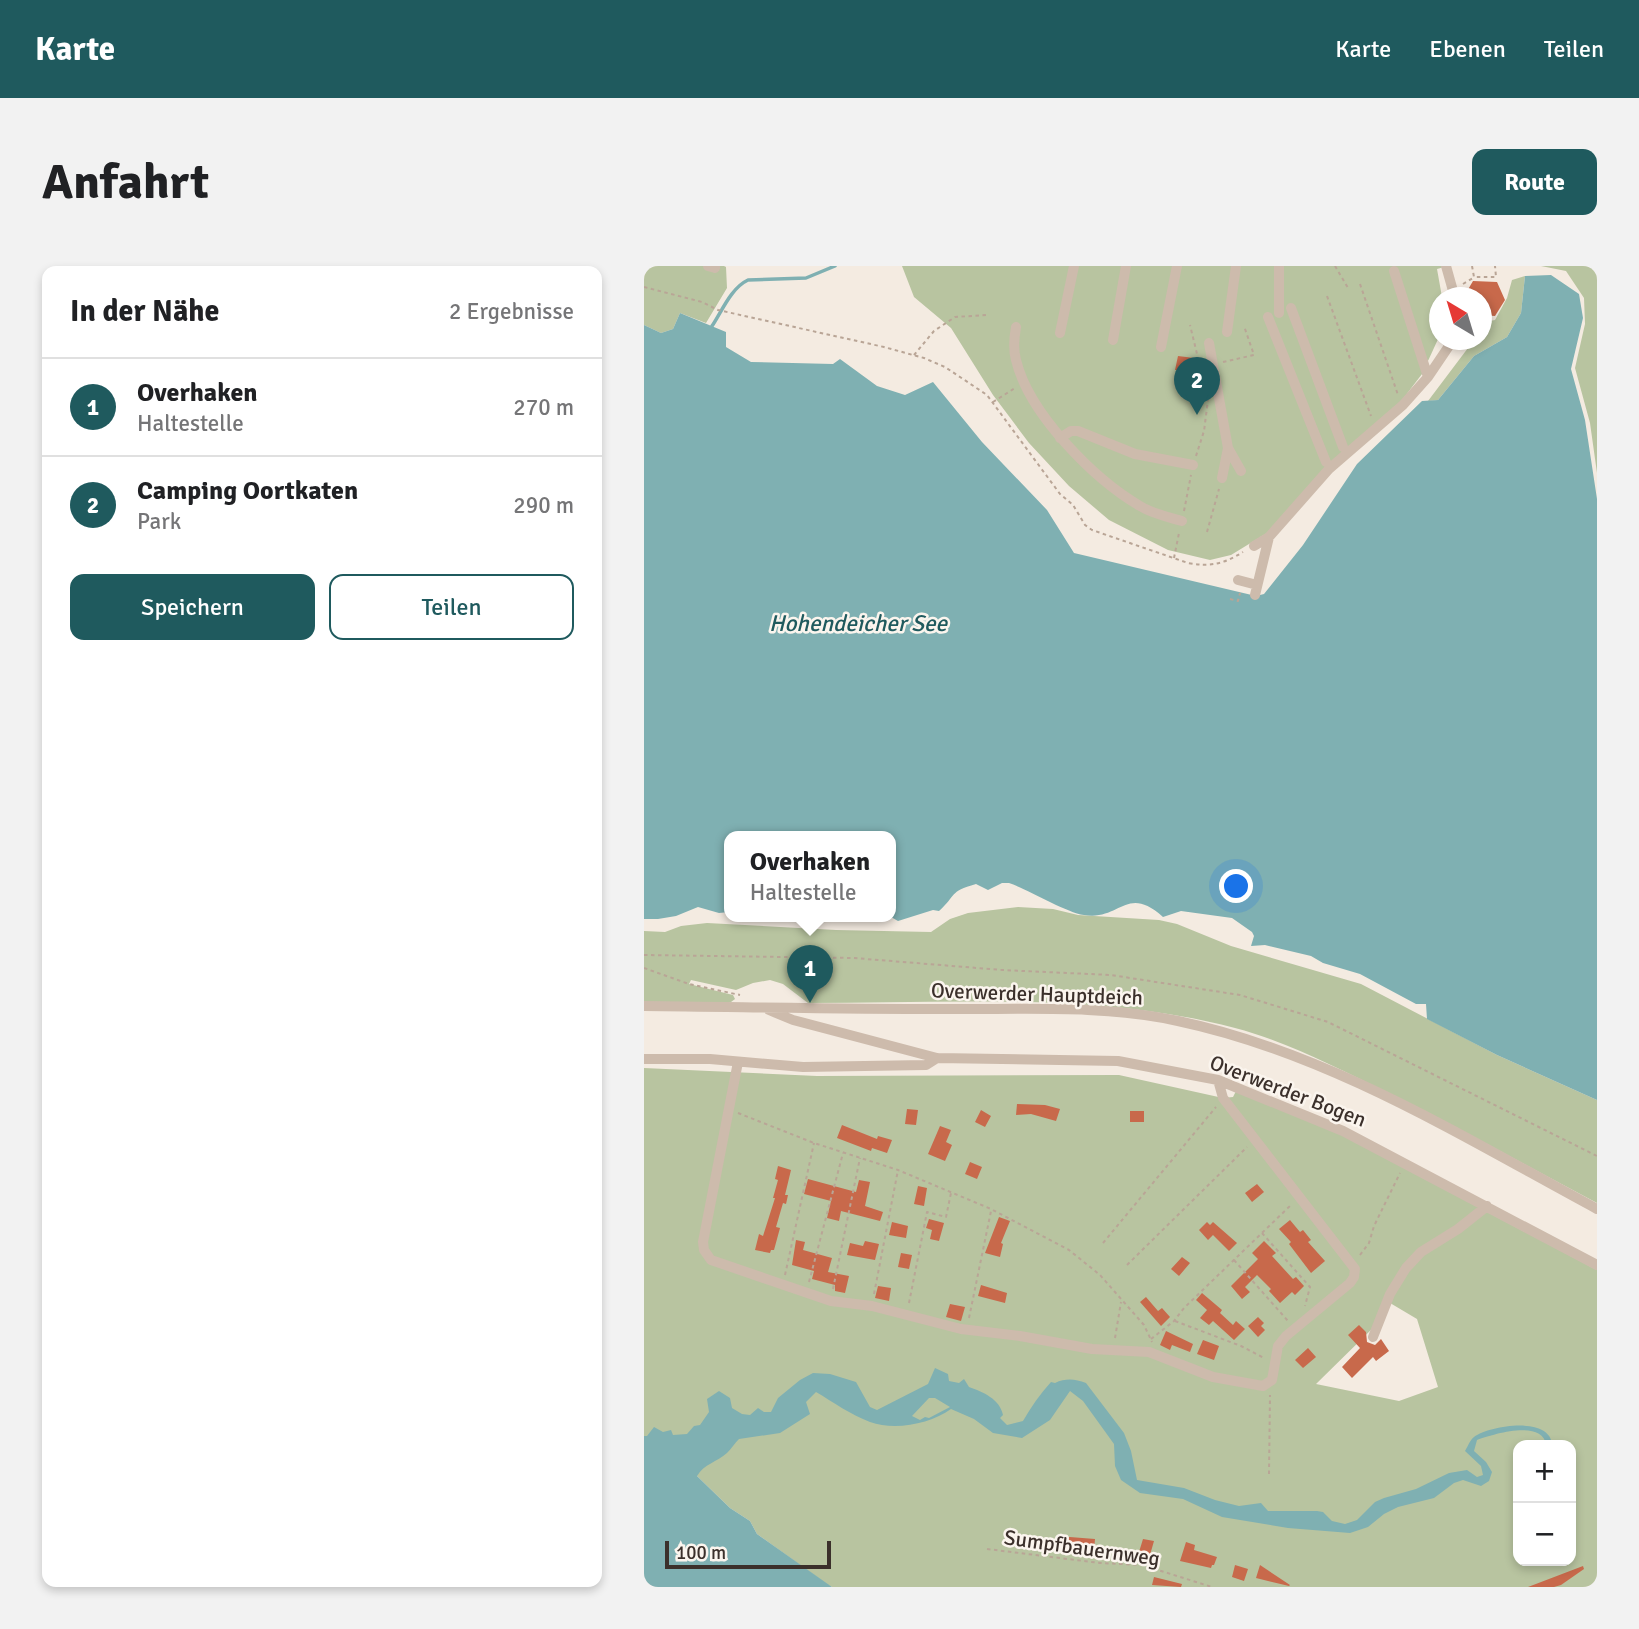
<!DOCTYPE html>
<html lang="de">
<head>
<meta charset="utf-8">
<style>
  body { margin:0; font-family:Signika,sans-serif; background:#f2f2f2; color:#202124 }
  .controls { position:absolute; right:21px; bottom:21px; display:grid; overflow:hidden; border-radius:14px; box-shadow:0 4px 10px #0003 }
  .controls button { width:63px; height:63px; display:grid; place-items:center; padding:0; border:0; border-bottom:2px solid #e0e0e0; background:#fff; color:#202124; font:35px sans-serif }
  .compass { position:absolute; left:785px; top:21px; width:63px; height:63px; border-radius:50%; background:#fff; box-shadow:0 4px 10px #0003; rotate:322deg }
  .scale { position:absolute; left:21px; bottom:18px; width:166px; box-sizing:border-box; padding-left:7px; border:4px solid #3b302b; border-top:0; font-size:19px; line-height:24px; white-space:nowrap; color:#3b302b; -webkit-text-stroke:5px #fbf5ee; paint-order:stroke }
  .you { position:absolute; left:593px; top:621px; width:24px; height:24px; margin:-18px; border:5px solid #fff; border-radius:50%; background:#1a73e8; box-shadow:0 0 0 10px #1a73e833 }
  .badge { display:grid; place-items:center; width:46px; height:46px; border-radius:50%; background:#1f5a5e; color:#fff; font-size:23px; font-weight:700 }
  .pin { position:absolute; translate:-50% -58px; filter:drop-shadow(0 2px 4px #0008) }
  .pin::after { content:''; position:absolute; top:37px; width:24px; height:21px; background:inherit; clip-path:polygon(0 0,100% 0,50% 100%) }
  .popup { position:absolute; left:80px; top:565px; width:172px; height:91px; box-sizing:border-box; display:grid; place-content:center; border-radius:14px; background:#fff; filter:drop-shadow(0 2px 5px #0005); font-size:23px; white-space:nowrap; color:#757577 }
  .popup b { font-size:26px; color:#202124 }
  .popup::after { content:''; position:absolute; left:50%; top:100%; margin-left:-14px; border:14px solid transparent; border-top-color:#fff }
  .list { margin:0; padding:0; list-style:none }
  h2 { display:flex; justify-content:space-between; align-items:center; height:91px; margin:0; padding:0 28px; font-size:30px }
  h2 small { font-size:23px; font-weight:400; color:#757577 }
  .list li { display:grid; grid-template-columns:46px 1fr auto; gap:21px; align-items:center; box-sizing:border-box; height:98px; padding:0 28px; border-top:2px solid #e0e0e0 }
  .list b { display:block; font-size:26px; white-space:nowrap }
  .list p { margin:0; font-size:23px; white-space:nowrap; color:#757577 }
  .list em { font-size:23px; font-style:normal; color:#757577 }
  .actions { display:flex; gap:14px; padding:21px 28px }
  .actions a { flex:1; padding:16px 0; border:2px solid #1f5a5e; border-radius:14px; text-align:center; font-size:24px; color:#1f5a5e }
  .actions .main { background:#1f5a5e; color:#fff }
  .map { position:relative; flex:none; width:953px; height:1321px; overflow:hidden; border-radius:14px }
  header { display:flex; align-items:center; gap:42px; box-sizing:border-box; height:98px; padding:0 35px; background:#1f5a5e; color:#fff }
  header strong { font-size:33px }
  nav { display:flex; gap:38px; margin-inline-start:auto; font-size:24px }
  .intro { display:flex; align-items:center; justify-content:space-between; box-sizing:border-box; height:168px; padding:0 42px }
  h1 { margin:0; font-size:49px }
  .button { padding:18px 32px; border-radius:14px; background:#1f5a5e; color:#fff; font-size:24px; font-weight:700 }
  main { display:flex; gap:42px; padding:0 42px }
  aside { flex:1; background:#fff; border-radius:14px; box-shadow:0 4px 10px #0003 }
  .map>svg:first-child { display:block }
</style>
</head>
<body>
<header>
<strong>Karte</strong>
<nav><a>Karte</a><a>Ebenen</a><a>Teilen</a></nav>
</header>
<div class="intro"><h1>Anfahrt</h1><a class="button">Route</a></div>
<main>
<aside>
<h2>In der Nähe<small>2 Ergebnisse</small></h2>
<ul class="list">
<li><span class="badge">1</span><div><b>Overhaken</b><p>Haltestelle</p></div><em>270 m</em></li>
<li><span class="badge">2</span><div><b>Camping Oortkaten</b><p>Park</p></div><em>290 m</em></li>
</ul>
<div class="actions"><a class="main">Speichern</a><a>Teilen</a></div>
</aside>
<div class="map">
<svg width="953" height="1321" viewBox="0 0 953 1321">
  <rect width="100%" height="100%" fill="#f4ebe1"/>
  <path fill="#b8c4a0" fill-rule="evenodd" d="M0,0H80L82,1L83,22L62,57L36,47L29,63L17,67L0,59Z
    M258,0H804L793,3L798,31L796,32L795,71L778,108L752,142L623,267L587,289L566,294L524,284L465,254L425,220L385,177L349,129L307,62L270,31Z
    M897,0H953V207L946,157L931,102L941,58L940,32L922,5Z
    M881,10L877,47L863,71L830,90L794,134L784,135L830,74H838V61L840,56L851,54L863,32L868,14Z
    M374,641L409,643L434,649L515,654L533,658L587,680L717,718L853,789L953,834V937C883,900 813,861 742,826C693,802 644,776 591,762C455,726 304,737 164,737L139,718L126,714L109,717L92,724L47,714L45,718L89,729L91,733L87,736H0V665L21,666L37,660L63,657L192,664L287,666L306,653L324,647Z
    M0,802L173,810L475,809L579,832L589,831L592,825L698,869L953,1004V1321H188L184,1319L113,1268L106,1255L86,1242L53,1210L0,1171ZM741,1034L773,1053L794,1121L755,1135L672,1118L731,1060ZM874,1179H927V1295H874Z"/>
  <path fill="#7fb0b2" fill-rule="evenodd" d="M907,9L935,28L939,52L927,103L941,154L953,233V834L853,789L783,753L782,738H772L716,708L679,697L667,690L621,679L607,680L610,670L608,666L588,652L537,645L519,651C482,618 477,655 440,649C421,646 386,624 365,617H358L344,624L332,618C304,626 313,629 295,645L289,644L254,655L247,651L246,571H86L85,646L75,647L54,641L32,650L14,653H0V59L17,67L29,63L36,47L82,66V81L107,96L189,98L196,93L233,120L261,129L289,116L338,176L403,244L430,287L612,330L620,328L659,279L713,198L778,135L794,134L830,90L863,71L877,47L881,10Z
    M291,1102L304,1108L305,1115L315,1117L320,1113L325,1121C339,1126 356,1133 359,1149L356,1152L363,1159L379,1155C387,1141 396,1128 407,1116L411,1117C422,1112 431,1113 442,1117L480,1167L487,1185L493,1214L540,1222L571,1234L595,1240L617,1237L624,1245H673L679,1246L688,1255L701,1258L713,1254L731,1236L740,1232L772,1223L805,1207L823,1204L833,1211L839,1209L837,1200L821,1185C824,1180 826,1174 830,1171C847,1159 907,1150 908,1179H902C899,1153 849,1168 833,1174L830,1185L842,1196L848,1206L845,1215L837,1220L819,1214L810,1217L790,1232L754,1241L740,1248L724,1261L706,1267L644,1262L578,1251L539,1233L496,1227L477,1214L471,1200L470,1178L439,1135L426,1125L406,1154L378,1172L349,1167L330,1153L307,1143C286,1158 251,1165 226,1156C207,1149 189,1136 172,1126L162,1136L166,1148L136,1167L95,1173C91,1177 87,1183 83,1187C73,1196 60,1198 53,1210L86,1242L106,1255L113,1268L188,1321H0V1170H3L10,1161L19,1166L27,1164L29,1169L43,1168L50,1160L56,1159L65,1146L63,1133L75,1125L86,1132L88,1142L98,1148L106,1149L114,1142L120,1146H127L134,1132L156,1114L169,1107L186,1108L212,1116L226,1141L233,1144L284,1118ZM285,1132H291L306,1141L285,1152L281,1151L276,1154L268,1150Z"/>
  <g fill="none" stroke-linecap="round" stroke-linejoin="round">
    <path stroke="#7fb0b2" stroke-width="3.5" d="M68,60C78,45 87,22 104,14L162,12L191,0"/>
  </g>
  <path fill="#c8694b" d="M829,15L853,16L861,34L851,50L837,49V32H819Z
    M534,90L550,92L548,107L531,104Z
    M373,838L401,839L416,843L412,855L387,848L372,849Z
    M263,843L274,844L272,859L261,858Z
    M337,844L347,850L341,861L331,856Z
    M486,845H500V856H486Z
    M198,859L233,873L234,870L248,874L243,887L228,882L227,885L193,872Z
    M296,860L307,864L302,876L308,879L301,895L284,888Z
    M326,896L338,901L333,913L321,908Z
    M134,900L147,904L141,929H144L142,938L139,937L132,961L136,962L130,984H127L126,987L111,984L115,968L119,970L131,932H129L134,914L131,913Z
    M164,913L212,926L215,914L226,916L221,940L239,946L236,955L197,945L195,955L183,952L187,935L160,928Z
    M613,918L620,926L608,936L601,927Z
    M274,920L283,922L280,940L270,938Z
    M355,951L366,955L357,977L359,978L356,991L341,987Z
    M285,953L300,957L295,975L286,973L288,964L282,962Z
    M646,954L656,966L659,964L667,974L664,976L681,995L667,1007L645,978L647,976L635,963Z
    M248,956L264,960L262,972L245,969Z
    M563,956L566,959L569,956L593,977L585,985L569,969L564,974L555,964Z
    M152,974L161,976L159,984L188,992L184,1006L205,1010L201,1027L191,1025V1019L168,1013L170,1005L148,999Z
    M221,975L235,978L231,994L203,989L206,977L219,980Z
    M620,975L632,987L628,990L649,1013L652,1011L660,1020L651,1029L648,1026L636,1037L625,1025L627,1023L613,1009L601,1021L606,1026L598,1033L587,1020L614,993L608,987Z
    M257,987L268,989L265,1003L254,1001Z
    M538,991L546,997L535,1010L527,1003Z
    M337,1019L363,1027L361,1037L334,1030Z
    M234,1020L247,1022L245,1035L231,1032Z
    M558,1027L578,1044L576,1047L589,1059L592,1055L601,1063L590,1074L569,1055L565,1059L556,1052L563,1044L552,1034Z
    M502,1031L514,1045L518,1042L526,1051L517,1060L496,1036Z
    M306,1038L321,1041L317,1055L302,1051Z
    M614,1051L620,1057L617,1060L621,1064L614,1071L604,1060Z
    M715,1059L722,1066L723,1076L731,1079L737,1073L745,1085L732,1095L729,1091L708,1112L698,1101L716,1082L704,1069Z
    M522,1065L549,1078L546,1086L528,1079L526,1084L516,1079Z
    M559,1074L575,1080L570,1094L553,1088Z
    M664,1082L672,1091L659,1102L651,1094Z
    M413,1270L451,1273L450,1285L438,1284V1281H413Z
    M499,1273L510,1275L506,1289L495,1286Z
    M542,1276L551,1279L550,1284L573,1291L570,1299H568L567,1302L536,1295Z
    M591,1299L604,1303L600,1315L588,1311Z
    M616,1299L646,1319L645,1320L612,1312Z
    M939,1300L940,1303L917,1319L910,1321H884Z
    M510,1311L538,1318L537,1321L508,1319Z"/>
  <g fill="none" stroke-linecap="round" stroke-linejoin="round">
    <path stroke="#b9a596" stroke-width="2" stroke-dasharray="3.5 3.5" stroke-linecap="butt" d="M691,0L704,22
      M828,0L830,11H852L851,0
      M716,18L754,129
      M819,18L829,12
      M0,21L58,36L74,44L240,81L280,92L301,101L343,129L416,228L429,239L441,259L448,264L544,297C566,301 580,298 599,286
      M683,30L727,150
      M270,89L290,65L311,51L343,49
      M579,96L610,89L600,60
      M541,112L550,113L554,92L546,59
      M349,136L371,122
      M552,190L560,165L564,134
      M540,245L547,209
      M563,266L575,223
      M530,292L535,267
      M586,333L594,335L596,327
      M0,689L210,692L358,704L467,709L596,729L684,756L953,890
      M0,702L45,718L96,729
      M94,847L170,877L254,904L347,943L425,984L456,1009L500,1059L508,1076
      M618,967L666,1021L661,1040
      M459,977L572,841
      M716,989L725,977L730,960L756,907
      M590,994L644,1055
      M483,999L603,881
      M141,1009L170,877
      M165,1016L199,887
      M189,1023L216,892
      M230,1028L254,904
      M265,1037L283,946L302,951L307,927
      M325,1052L347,945
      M531,1055L597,1080L620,1092
      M471,1072L477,1036
      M507,1073L530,1055L540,1042L647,939
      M625,1208L626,1129
      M343,1283L456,1297L498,1299L568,1321"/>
    <path stroke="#cdbbac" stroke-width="10" d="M64,0L71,2V0
      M635,0V47
      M802,0L811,32
      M750,5L784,111
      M647,42L699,181
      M624,51L682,196
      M372,61C370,72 369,83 372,94C385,148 450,213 496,240C509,248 524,251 538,255
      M583,66L592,0
      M416,67L430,0
      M469,74L482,0
      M565,77L584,182L578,212
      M517,81L533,0
      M416,172L427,165H434L491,188L549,199
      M584,182L597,205
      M610,280L625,271
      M594,314L613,319
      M611,329L625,271L685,203L759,139L784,111L809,74
      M0,740C99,741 198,743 297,743C375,744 457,738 534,755C685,787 819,871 953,943
      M125,744L149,754L293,792L474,795L574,814L699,865L953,999
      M0,793H66L159,801L282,799L293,792
      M94,796L59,976L60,984L67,994L187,1035L228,1040L317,1063L376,1070L448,1083L505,1086L569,1111L619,1120L628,1114L634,1080L642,1070L706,1017L710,1011L711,1003L579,832L574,814
      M729,1071L746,1028L762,1002L777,986L814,963L843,940"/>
  </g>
  <g text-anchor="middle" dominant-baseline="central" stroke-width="5" stroke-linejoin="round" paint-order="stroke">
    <g font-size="21" fill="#3b302b" stroke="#fbf5ee">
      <text transform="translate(393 728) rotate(2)">Overwerder Hauptdeich</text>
      <text transform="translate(644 825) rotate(21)">Overwerder Bogen</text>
      <text transform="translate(438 1282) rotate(8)">Sumpfbauernweg</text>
    </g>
    <g font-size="23" font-style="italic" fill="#1f5a5e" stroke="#fbf5ee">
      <text x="214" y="357">Hohendeicher See</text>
    </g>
  </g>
</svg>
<div class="controls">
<button>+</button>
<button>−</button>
</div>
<svg class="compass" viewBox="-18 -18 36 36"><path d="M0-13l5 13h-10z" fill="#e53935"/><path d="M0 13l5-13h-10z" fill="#757577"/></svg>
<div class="scale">100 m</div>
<div class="you"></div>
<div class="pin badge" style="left:166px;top:737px">1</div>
<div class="popup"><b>Overhaken</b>Haltestelle</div>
<div class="pin badge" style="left:553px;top:149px">2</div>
</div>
</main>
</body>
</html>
